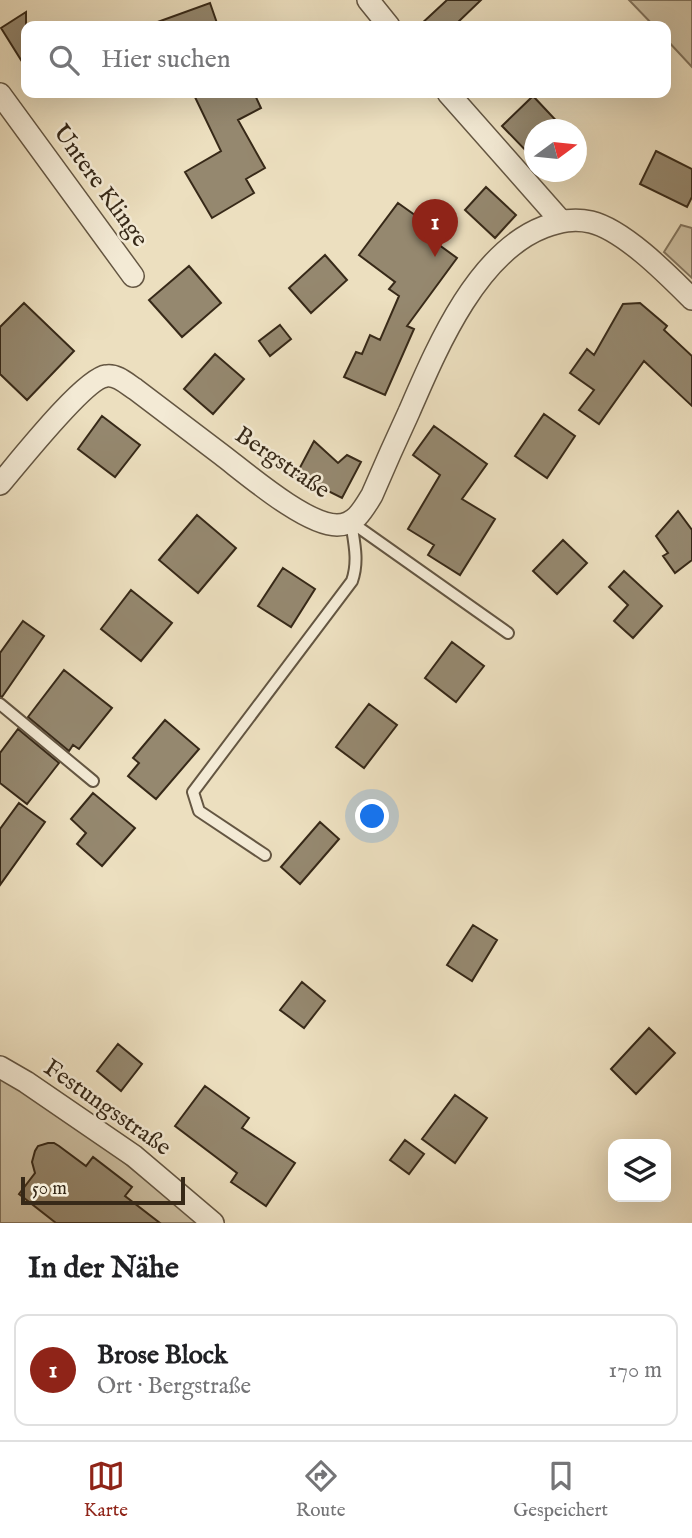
<!DOCTYPE html>
<html lang="de">
<head>
<meta charset="utf-8">
<style>
  body { margin:0; font-family:"IM FELL English",serif; background:#f6f6f6; color:#202124 }
  .controls { position:absolute; right:21px; bottom:21px; display:grid; overflow:hidden; border-radius:14px; box-shadow:0 7px 28px #0002 }
  .controls button { width:63px; height:63px; display:grid; place-items:center; padding:0; border:0; border-bottom:2px solid #e0e0e0; background:#fff; color:#202124; font:35px sans-serif }
  .compass { position:absolute; left:524px; top:119px; width:63px; height:63px; border-radius:50%; background:#fff; box-shadow:0 7px 28px #0002; rotate:75deg }
  .scale { position:absolute; left:21px; bottom:18px; width:164px; box-sizing:border-box; padding-left:7px; border:4px solid #372918; border-top:0; font-size:19px; line-height:24px; white-space:nowrap; color:#372918; -webkit-text-stroke:5px #f3ead5; paint-order:stroke }
  .you { position:absolute; left:373px; top:817px; width:24px; height:24px; margin:-18px; border:5px solid #fff; border-radius:50%; background:#1a73e8; box-shadow:0 0 0 10px #1a73e833 }
  .badge { display:grid; place-items:center; width:46px; height:46px; border-radius:50%; background:#8f2418; color:#fff; font-size:23px; font-weight:700 }
  .pin { position:absolute; translate:-50% -58px; filter:drop-shadow(0 2px 4px #0008) }
  .pin::after { content:''; position:absolute; top:37px; width:24px; height:21px; background:inherit; clip-path:polygon(0 0,100% 0,50% 100%) }
  .list { margin:0; padding:0; list-style:none }
  h2 { display:flex; justify-content:space-between; align-items:center; height:91px; margin:0; padding:0 28px; font-size:30px }
  h2 small { font-size:23px; font-weight:400; color:#757577 }
  .list li { display:grid; grid-template-columns:46px 1fr auto; gap:21px; align-items:center; box-sizing:border-box; height:112px; margin:0 14px 14px; padding:0 14px; border:2px solid #e0e0e0; border-radius:14px }
  .list b { display:block; font-size:26px; white-space:nowrap }
  .list p { margin:0; font-size:23px; white-space:nowrap; color:#757577 }
  .list em { font-size:23px; font-style:normal; color:#757577 }
  .icon { flex:none; width:38px; height:38px; fill:none; stroke:currentColor; stroke-width:2; stroke-linecap:round; stroke-linejoin:round }
  .map { position:relative; flex:none; width:692px; height:1223px; overflow:hidden }
  .search { position:absolute; background:#fff; box-shadow:0 7px 28px #0002; left:21px; right:21px; top:21px; height:77px; display:flex; align-items:center; gap:18px; box-sizing:border-box; padding:0 24px; border-radius:14px; color:#757577; font-size:26px }
  .sheet { height:217px; background:#fff }
  nav { display:flex; justify-content:space-around; align-items:center; box-sizing:border-box; height:98px; border-top:2px solid #e0e0e0; background:#fff; font-size:19px; color:#757577 }
  nav a { display:grid; justify-items:center; gap:4px }
  nav .on { color:#8f2418 }
  .map>svg:first-child { display:block }
</style>
</head>
<body>
<div class="map">
<svg width="692" height="1223" viewBox="0 0 692 1223">
  <rect width="100%" height="100%" fill="#ecdfbf"/>
  <filter id="stains"><feTurbulence type="fractalNoise" baseFrequency=".00286" numOctaves="4"/><feColorMatrix values="0 0 0 0 .2 0 0 0 0 .09 0 0 0 0 .02 0 0 0 .5 -.17"/></filter>
  <radialGradient id="worn" r=".72"><stop offset=".6" stop-color="#630" stop-opacity="0"/><stop offset="1" stop-color="#630" stop-opacity=".3"/></radialGradient>
  <path fill="#cdc0a3" stroke="#82745e" stroke-width="2" d="M629,0H692V67L666,39V26H654Z
    M681,225L692,228V278L664,252Z
    M0,1077L89,1134L199,1223H0Z"/>
  <path fill="#95886f" stroke="#372918" stroke-width="2" d="M447,0H481L454,26H419Z
    M210,3L218,26H152V24Z
    M26,12V68L1,28Z
    M193,93H254L261,108L238,120L265,168L246,179L254,193L212,218L185,172L221,151Z
    M533,96L565,130H535V160L502,126Z
    M656,151L692,169V197L687,207L640,184Z
    M486,187L516,215L495,238L465,210Z
    M398,203L426,223L420,231L457,258L407,326L414,329L385,395L344,377L356,352L362,354L370,335L380,340L399,296L389,289L395,282L359,255Z
    M325,255L347,280L311,313L289,288Z
    M189,266L221,303L182,337L149,300Z
    M24,303L74,351L27,400L0,374V327Z
    M640,303L667,326L664,330L692,356V406L644,361L599,424L579,410L594,390L570,373L587,349L594,355L623,304Z
    M280,325L291,339L270,356L259,341Z
    M215,354L244,379L213,414L184,389Z
    M544,414L575,436L547,478L515,456Z
    M102,416L140,445L115,477L78,449Z
    M434,426L487,464L462,499L495,519L460,575L428,555L434,545L408,529L440,475L413,455Z
    M314,441L338,463L347,455L361,462L342,498L296,475Z
    M678,511L692,530V560L675,573L663,556L668,553L656,536Z
    M197,515L236,548L198,593L159,560Z
    M563,540L587,563L557,594L533,571Z
    M283,568L315,589L291,627L258,606Z
    M624,571L662,606L633,638L614,621L628,605L609,587Z
    M131,590L172,623L141,661L101,629Z
    M23,621L44,636L2,697L0,696V653Z
    M452,642L484,666L456,702L425,678Z
    M64,670L112,708L79,749L73,745L69,751L28,717Z
    M369,704L397,725L364,768L336,747Z
    M165,720L199,749L156,799L128,776L139,763L133,758Z
    M18,729L59,763L27,804L0,783V753Z
    M93,793L135,828L102,866L77,844L86,833L71,819Z
    M19,803L45,822L0,885V829Z
    M320,822L339,839L300,884L281,867Z
    M473,925L497,940L472,981L447,965Z
    M302,982L325,1001L304,1028L280,1010Z
    M649,1028L675,1053L636,1094L611,1069Z
    M118,1044L142,1064L121,1091L97,1071Z
    M205,1086L249,1118L242,1128L295,1163L266,1206L231,1182L237,1173L175,1126Z
    M455,1095L487,1118L455,1163L422,1139Z
    M405,1140L424,1154L409,1174L390,1160Z
    M48,1143H54L59,1146L86,1166L93,1157L132,1187L125,1196L160,1223H56L19,1194L35,1173L32,1162L35,1151L38,1146Z"/>
  <g fill="none" stroke-linecap="round" stroke-linejoin="round">
    <defs>
      <path id="lane" d="M351,522L508,633
        M0,704L93,781
        M265,855L199,811L193,792L352,581C359,561 354,542 351,522"/>
      <path id="street" d="M368,0L389,26
        M448,93L561,221
        M0,94L133,276
        M0,484C18,463 84,379 106,376C117,374 127,384 135,389C164,411 193,433 222,455C247,474 306,525 337,525C355,525 363,510 372,495C384,467 396,440 409,412C436,350 476,253 544,227C560,221 574,218 591,222C624,230 668,275 692,299
        M0,1067L26,1082L134,1156L213,1223"/>
    </defs>
    <use href="#lane" stroke="#645642" stroke-width="14"/>
    <use href="#street" stroke="#645642" stroke-width="24"/>
    <use href="#lane" stroke="#f3ead5" stroke-width="10"/>
    <use href="#street" stroke="#f3ead5" stroke-width="21"/>
  </g>
  <g text-anchor="middle" dominant-baseline="central" stroke-width="5" stroke-linejoin="round" paint-order="stroke">
    <g font-size="24" fill="#372918" stroke="#f3ead5">
      <text transform="translate(100 186) rotate(54)">Untere Klinge</text>
      <text transform="translate(282 463) rotate(34)">Bergstraße</text>
      <text transform="translate(107 1108) rotate(35)">Festungsstraße</text>
    </g>
  </g>
  <rect width="100%" height="100%" filter="url(#stains)"/>
  <rect width="100%" height="100%" fill="url(#worn)"/>
</svg>
<div class="controls">
<button><svg class="icon" aria-label="layers" viewBox="0 0 24 24"><path d="M12 4l9 5-9 5-9-5zM3 14l9 5 9-5"/></svg></button>
</div>
<svg class="compass" viewBox="-18 -18 36 36"><path d="M0-13l5 13h-10z" fill="#e53935"/><path d="M0 13l5-13h-10z" fill="#757577"/></svg>
<div class="scale">50 m</div>
<div class="you"></div>
<div class="pin badge" style="left:435px;top:257px">1</div>
<div class="search"><svg class="icon" aria-label="search" viewBox="0 0 24 24"><circle cx="10" cy="10" r="6"/><path d="M15 15l6 6"/></svg>Hier suchen</div>
</div>
<section class="sheet">
<h2>In der Nähe<small></small></h2>
<ul class="list">
<li><span class="badge">1</span><div><b>Brose Block</b><p>Ort · Bergstraße</p></div><em>170 m</em></li>
</ul>
</section>
<nav>
<a class="on"><svg class="icon" aria-label="map" viewBox="0 0 24 24"><path d="M3 6l6-2 6 2 6-2v14l-6 2-6-2-6 2zM9 4v14M15 6v14"/></svg>Karte</a>
<a><svg class="icon" aria-label="directions" viewBox="0 0 24 24"><path d="M12 3l9 9-9 9-9-9zM9 14v-3h6M13 9l2 2-2 2"/></svg>Route</a>
<a><svg class="icon" aria-label="saved" viewBox="0 0 24 24"><path d="M7 4h10v16l-5-4-5 4z"/></svg>Gespeichert</a>
</nav>
</body>
</html>
